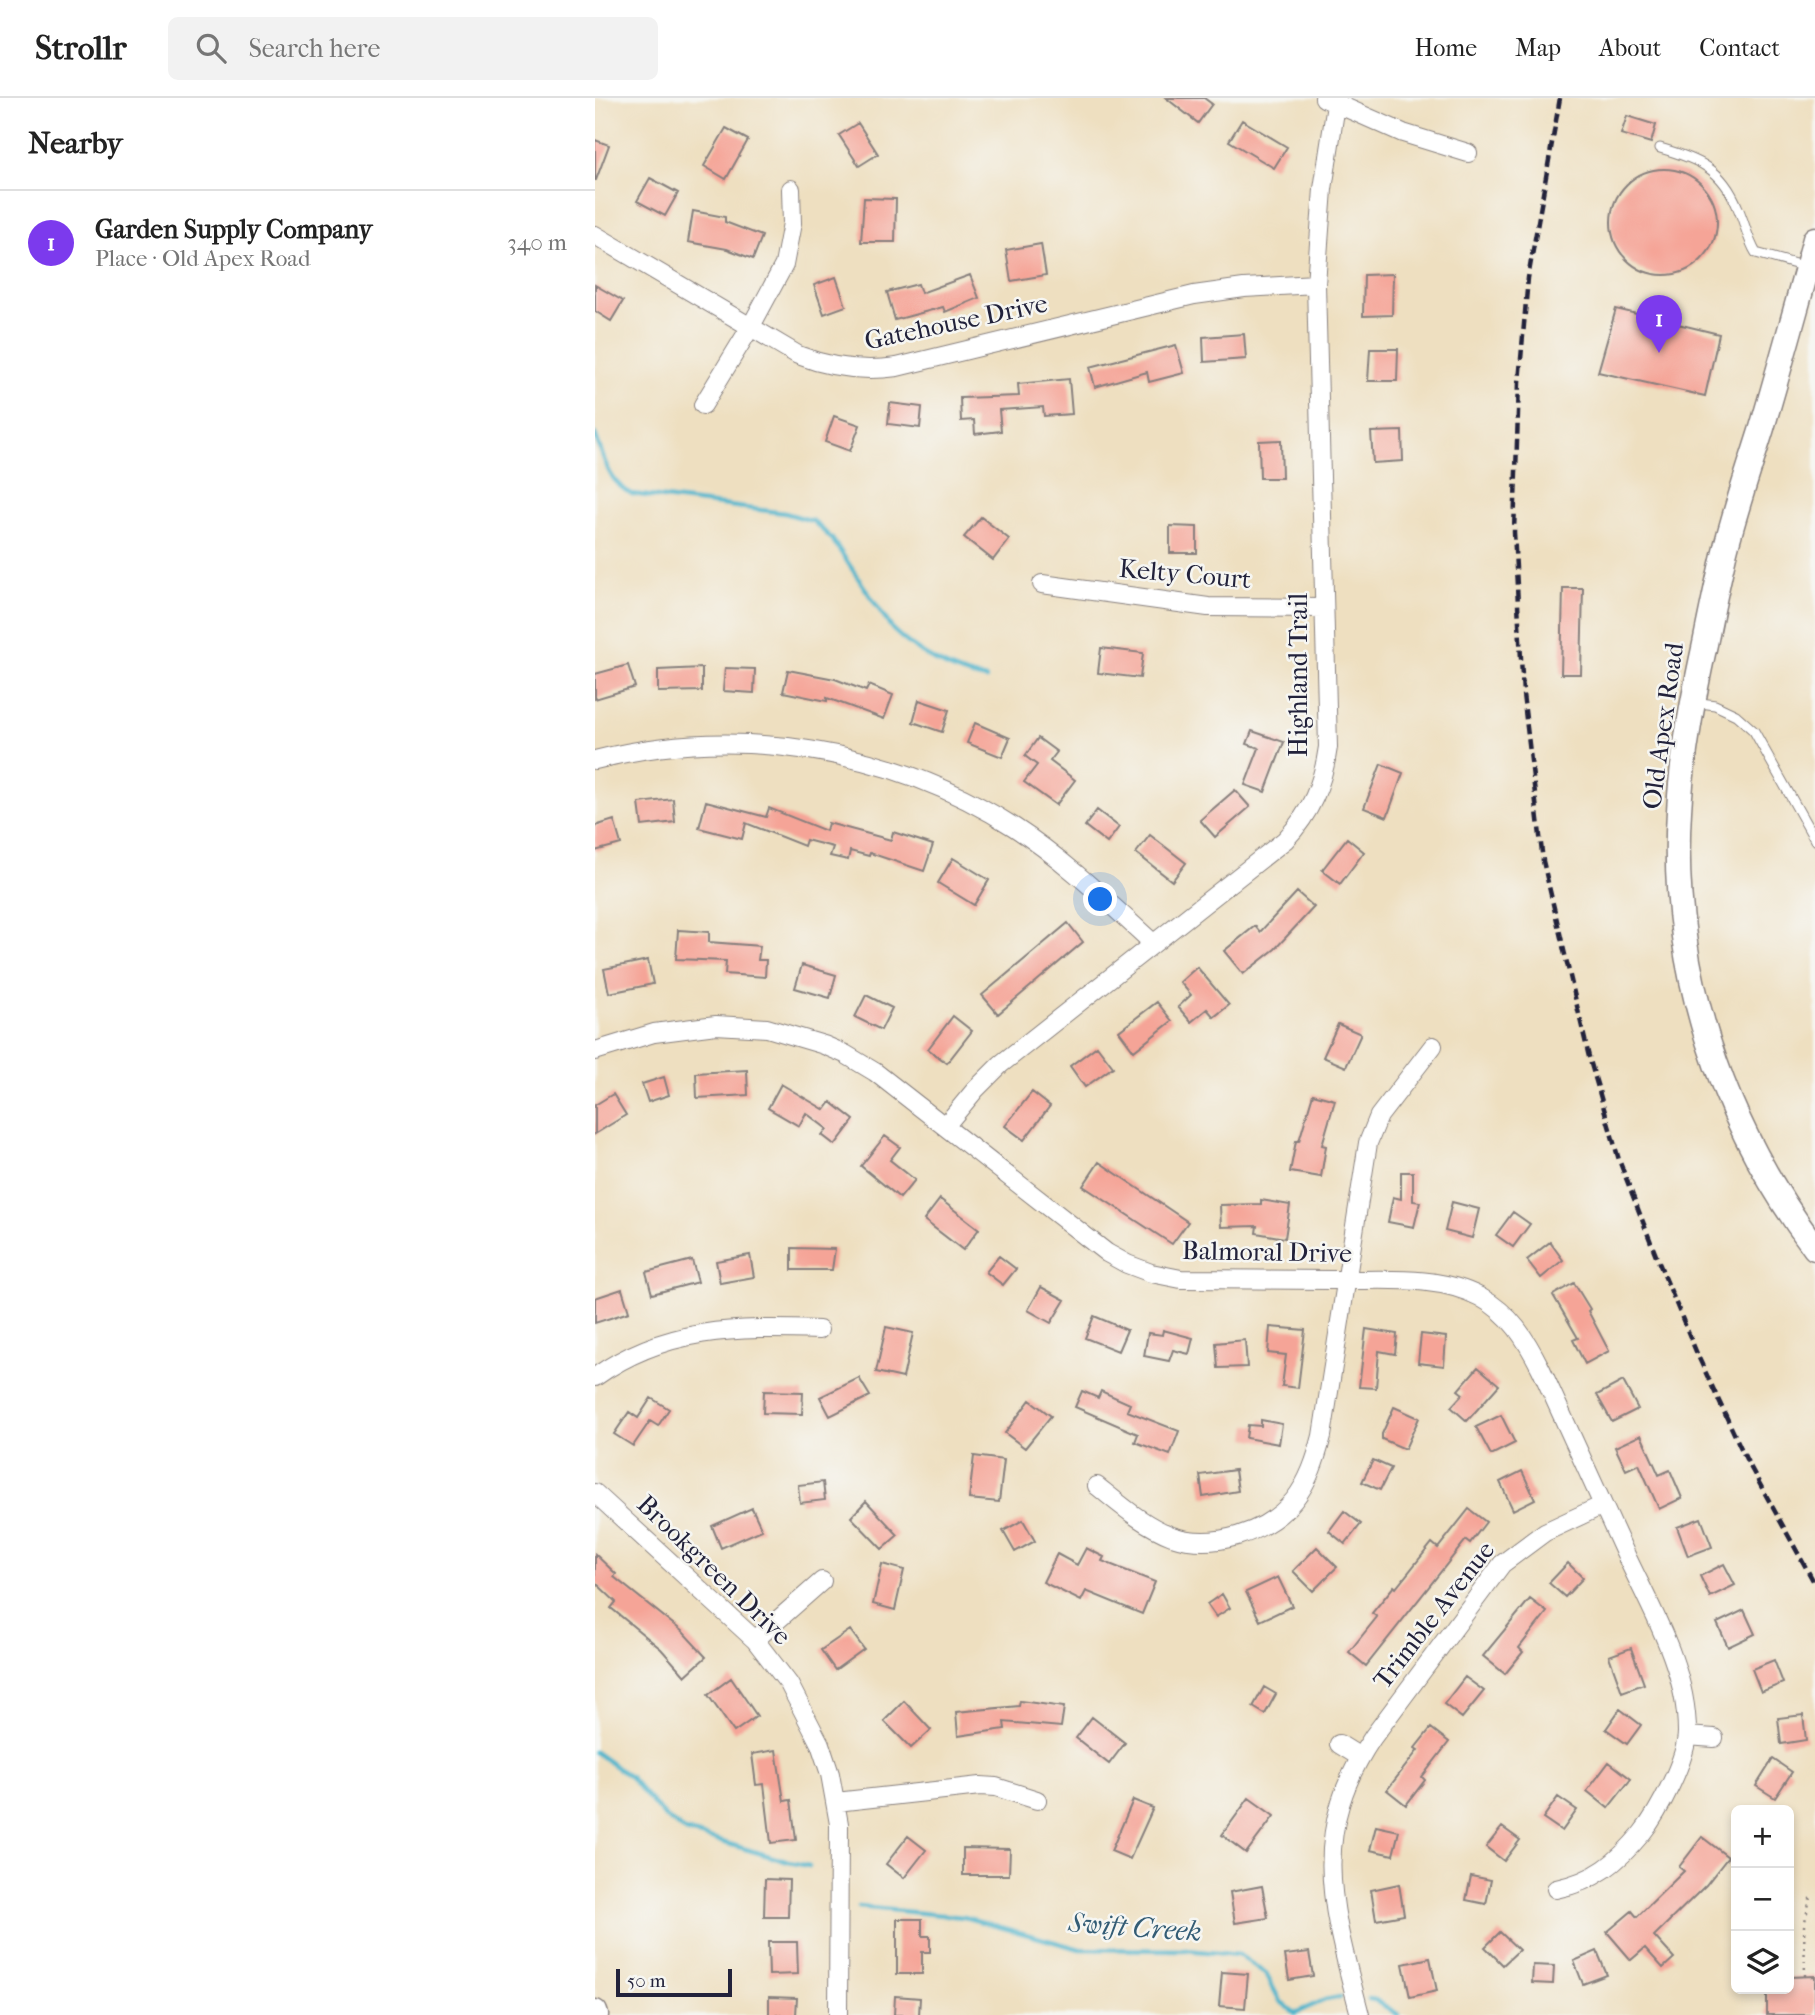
<!DOCTYPE html>
<html lang="en">
<head>
<meta charset="utf-8">
<style>
  body { margin:0; font-family:"IM FELL French Canon",serif; background:#f2f2f2; color:#222 }
  .controls { position:absolute; right:21px; bottom:21px; display:grid; overflow:hidden; border-radius:10px; box-shadow:0 4px 10px #0003 }
  .controls button { width:63px; height:63px; display:grid; place-items:center; padding:0; border:0; border-bottom:2px solid #e0e0e0; background:#fff; color:#222; font:35px sans-serif }
  .scale { position:absolute; left:21px; bottom:18px; width:116px; box-sizing:border-box; padding-left:7px; border:4px solid #22223b; border-top:0; font-size:19px; line-height:24px; white-space:nowrap; color:#22223b; -webkit-text-stroke:5px #f6f6f2; paint-order:stroke }
  .you { position:absolute; left:506px; top:802px; width:24px; height:24px; margin:-18px; border:5px solid #fff; border-radius:50%; background:#1a73e8; box-shadow:0 0 0 10px #1a73e833 }
  .badge { display:grid; place-items:center; width:46px; height:46px; border-radius:50%; background:#7c3aed; color:#fff; font-size:23px; font-weight:700 }
  .pin { position:absolute; translate:-50% -58px; filter:drop-shadow(0 2px 4px #0008) }
  .pin::after { content:''; position:absolute; top:37px; width:24px; height:21px; background:inherit; clip-path:polygon(0 0,100% 0,50% 100%) }
  .list { margin:0; padding:0; list-style:none }
  h2 { display:flex; justify-content:space-between; align-items:center; height:91px; margin:0; padding:0 28px; font-size:30px }
  h2 small { font-size:23px; font-weight:400; color:#767676 }
  .list li { display:grid; grid-template-columns:46px 1fr auto; gap:21px; align-items:center; box-sizing:border-box; height:105px; padding:0 28px; border-top:2px solid #e0e0e0 }
  .list b { display:block; font-size:26px; white-space:nowrap }
  .list p { margin:0; font-size:23px; white-space:nowrap; color:#767676 }
  .list em { font-size:23px; font-style:normal; color:#767676 }
  .icon { flex:none; width:38px; height:38px; fill:none; stroke:currentColor; stroke-width:2; stroke-linecap:round; stroke-linejoin:round }
  .map { position:relative; flex:none; width:1220px; height:1917px; overflow:hidden }
  header { display:flex; align-items:center; gap:42px; box-sizing:border-box; height:98px; padding:0 35px; background:#fff; border-bottom:2px solid #e0e0e0 }
  header strong { font-size:33px }
  nav { display:flex; gap:38px; margin-inline-start:auto; font-size:24px }
  .search { width:490px; height:63px; background:#f2f2f2; display:flex; align-items:center; gap:18px; box-sizing:border-box; padding:0 24px; border-radius:10px; color:#767676; font-size:26px }
  main { display:flex }
  aside { flex:1; background:#fff }
  .map>svg:first-child { display:block }
</style>
</head>
<body>
<header>
<strong>Strollr</strong>
<div class="search"><svg class="icon" aria-label="search" viewBox="0 0 24 24"><circle cx="10" cy="10" r="6"/><path d="M15 15l6 6"/></svg>Search here</div>
<nav><a>Home</a><a>Map</a><a>About</a><a>Contact</a></nav>
</header>
<main>
<aside>
<h2>Nearby<small></small></h2>
<ul class="list">
<li><span class="badge">1</span><div><b>Garden Supply Company</b><p>Place · Old Apex Road</p></div><em>340 m</em></li>
</ul>
</aside>
<div class="map">
<svg width="1220" height="1917" viewBox="0 0 1220 1917">
  <rect width="100%" height="100%" fill="#f6f6f2"/>
  <filter id="ink" filterUnits="userSpaceOnUse"><feTurbulence type="fractalNoise" baseFrequency=".0143" numOctaves="2"/><feDisplacementMap in="SourceGraphic" scale="14" xChannelSelector="R" yChannelSelector="G"/><feConvolveMatrix kernelMatrix="1 2 1 2 8 2 1 2 1" color-interpolation-filters="sRGB"/></filter>
  <filter id="wash" filterUnits="userSpaceOnUse"><feTurbulence type="fractalNoise" baseFrequency=".00686" numOctaves="4" result="noise"/><feDisplacementMap in="SourceGraphic" scale="28" xChannelSelector="R" yChannelSelector="G"/><feGaussianBlur stdDeviation="1.57" result="paint"/><feColorMatrix in="noise" values="0 0 0 0 0 0 0 0 0 0 0 0 0 0 0 0 0 1.4 0 .05"/><feComposite in="paint" operator="in"/></filter>
  <g filter="url(#wash)">
    <rect width="100%" height="100%" fill="#eedfc0"/>
    <g fill="none" stroke-linecap="round" stroke-linejoin="round">
      <path stroke="#4db4cb" stroke-width="4.5" d="M0,336C9,359 12,384 37,396L190,415L218,423L237,441L298,532C323,556 357,575 391,581
        M0,1654L35,1679L70,1719L90,1733L194,1764L214,1768
        M264,1809L369,1819L485,1851L592,1852L644,1857L671,1876L685,1903L700,1915L730,1902L746,1899
        M774,1901L780,1902L804,1917"/>
    </g>
    <g id="blocks">
      <path fill="#f5a497" d="M571,0H609L617,6L603,25Z
        M1032,18L1061,27L1056,45L1026,36Z
        M647,22L692,49L679,70L634,43Z
        M263,25L283,56L264,68L244,37Z
        M131,30L153,42L131,81L109,68Z
        M0,42L14,47L1,82H0Z
        M1016 124a53 53 0 1 1 106 0a53 53 0 1 1-106 0Z
        M55,80L83,95L70,118L42,103Z
        M269,100L301,101L300,144H266Z
        M98,113L130,119V124L167,138L158,161L132,151L93,144Z
        M446,146L451,177L416,183L411,152Z
        M798,176L797,217L768,218L769,177Z
        M375,177L384,200L350,214L348,209L300,222L292,194L323,186L326,195Z
        M241,179L251,208L229,216L219,187Z
        M0,187L28,203L16,223L0,213Z
        M1021,211L1124,236L1110,298L1003,274Z
        M649,236L651,261L609,264L608,239Z
        M581,247L589,275L554,284L552,274L500,289L495,269Z
        M775,251H803L802,283H773Z
        M474,281L477,316L449,318L448,309L404,312L406,333L380,336L379,322L366,323L365,300L424,298L423,286Z
        M295,305L327,309L325,330L293,326Z
        M239,318L265,327L255,353L230,344Z
        M807,333L808,363L778,365L776,334Z
        M686,342L687,380H665L664,343Z
        M386,419L414,441L398,462L369,439Z
        M575,428L602,429V455H575Z
        M968,490H988L986,576H966Z
        M506,550L548,555L545,580L503,575Z
        M33,567L40,589L0,601V576Z
        M107,570V593L63,594V572Z
        M130,570L160,571L159,595L128,593Z
        M193,572L240,581L271,593L274,587L298,597L289,621L232,600V603L188,594Z
        M324,602L354,612L347,634L318,624Z
        M380,625L415,640L407,659L372,645Z
        M657,633L689,644L670,694L650,687L664,650L652,646Z
        M443,640L462,654L455,663L480,682L461,707L429,684L442,667L430,658Z
        M786,666L808,675L792,719L769,710Z
        M640,692L655,709L620,739L605,722Z
        M78,701L80,724L47,728L44,705Z
        M111,703L171,719L174,710L231,733L233,725L296,742L298,734L338,747L329,773L275,755L274,758L255,753L253,762L235,758L238,749L211,742L209,748L151,725L147,741L104,730Z
        M502,712L524,729L512,745L490,728Z
        M19,722L26,746L0,753V728Z
        M555,737L591,765L577,783L541,755Z
        M752,740L769,754L745,786L727,772Z
        M358,760L394,782L379,807L343,785Z
        M702,794L719,809L680,851L648,876L629,853L660,828L665,834Z
        M473,825L488,844L403,916L387,897Z
        M83,832L114,834V844L165,848L163,862H171L170,879L130,876L131,863L81,861Z
        M53,862L58,886L14,895L9,871Z
        M207,867L241,877L235,900L200,890Z
        M602,869L634,907L619,919L612,911L596,924L583,909L596,897L585,884Z
        M271,897L297,910L286,932L260,919Z
        M562,904L577,923L539,953L524,933Z
        M358,918L377,933L352,965L333,951Z
        M743,926L766,936L751,969L728,959Z
        M502,948L518,969L490,989L475,968Z
        M152,972L153,997L102,1000L101,975Z
        M69,979L74,997L53,1004L47,986Z
        M186,986L230,1012L236,1004L259,1022L240,1047L227,1037L232,1031L211,1015L204,1028L173,1010Z
        M437,994L455,1008L429,1042L410,1028Z
        M18,996L31,1017L0,1036V1007Z
        M718,996L740,1002L727,1047L731,1048L726,1079L695,1074L701,1043H704Z
        M290,1038L305,1049L295,1062L320,1082L305,1100L266,1068Z
        M504,1064L593,1124L577,1146L488,1088Z
        M806,1074H818V1103L825,1104L819,1129L793,1124L798,1099L806,1101Z
        M345,1101L384,1131L368,1152L329,1122Z
        M666,1102L695,1107L690,1140L661,1135L662,1128L626,1129L625,1107L666,1106Z
        M857,1104L884,1111L877,1140L850,1133Z
        M918,1114L935,1126L918,1149L901,1137Z
        M955,1144L968,1162L946,1180L932,1162Z
        M197,1150L240,1151L237,1172H197Z
        M155,1157L159,1179L125,1185L121,1163Z
        M404,1158L421,1171L408,1187L391,1174Z
        M97,1162L103,1184L57,1196L51,1174Z
        M979,1185L995,1211L993,1213L1014,1253L990,1266L978,1242L983,1240L958,1197Z
        M446,1189L470,1202L456,1225L433,1212Z
        M27,1191L34,1214L0,1225V1200Z
        M499,1218L532,1232L523,1253L490,1240Z
        M291,1229L318,1235L308,1280L281,1274Z
        M675,1229L710,1232L703,1290L687,1288L691,1257L673,1255Z
        M771,1231L802,1236L800,1256L784,1253L781,1290L764,1289Z
        M568,1232L598,1240L594,1256L578,1252L574,1263L549,1258L553,1235L567,1237Z
        M826,1236L851,1239L849,1268L823,1265Z
        M650,1242L652,1269L623,1270L621,1245Z
        M883,1269L904,1287L872,1323L856,1309L868,1296L863,1292Z
        M264,1280L275,1298L235,1318L225,1299Z
        M1028,1283L1043,1311L1017,1324L1002,1297Z
        M169,1293L208,1294L207,1316L168,1315Z
        M487,1293L503,1300L506,1293L535,1306L532,1313L584,1333L575,1357L540,1344L543,1336L480,1309Z
        M56,1300L74,1311L63,1328L55,1323L38,1348L19,1336L34,1314L43,1320Z
        M435,1302L456,1318L430,1350L410,1335Z
        M799,1309L824,1320L810,1351L787,1341V1336Z
        M906,1317L920,1345L896,1357L881,1329Z
        M666,1322L687,1326L684,1346L651,1340L653,1327L666,1328Z
        M1046,1337L1064,1377L1075,1372L1087,1400L1064,1411L1044,1366L1031,1372L1020,1349Z
        M379,1358L409,1362L404,1404L374,1401Z
        M778,1362L796,1370L785,1392L767,1384Z
        M640,1372L643,1393L608,1399L605,1377Z
        M927,1373L940,1401L918,1412L905,1384Z
        M228,1384L230,1402L205,1405L203,1387Z
        M271,1403L303,1437L287,1451L256,1419Z
        M157,1410L167,1432L126,1450L117,1428Z
        M874,1411L891,1424L875,1445L871,1442L771,1568L754,1554L782,1519L777,1515L799,1488L801,1490L837,1445L843,1450Z
        M749,1413L766,1426L750,1446L734,1433Z
        M1106,1420L1117,1449L1093,1458L1082,1429Z
        M428,1422L440,1443L420,1454L408,1433Z
        M722,1449L742,1469L718,1493L698,1473Z
        M491,1450L509,1459L507,1463L560,1484L547,1516L491,1493L486,1503L448,1484L462,1456L482,1467Z
        M0,1456L21,1476L19,1479L88,1534L111,1559L90,1578L66,1551L16,1510L21,1504L0,1484Z
        M973,1465L988,1480L970,1499L954,1485Z
        M287,1466L309,1472L300,1512L278,1506Z
        M1129,1466L1140,1487L1115,1499L1105,1478Z
        M683,1479L697,1508L665,1523L651,1494Z
        M627,1496L635,1510L621,1519L612,1506Z
        M935,1501L952,1514L924,1550L928,1554L910,1576L888,1558Z
        M1149,1512L1160,1536L1133,1549L1122,1525Z
        M255,1532L269,1551L240,1572L226,1552Z
        M1036,1550L1049,1586L1027,1594L1014,1558Z
        M1179,1562L1188,1585L1166,1594L1157,1571Z
        M870,1579L889,1593L867,1620L849,1606Z
        M136,1580L162,1618L139,1634L113,1597Z
        M669,1589L681,1596L670,1616L658,1609Z
        M309,1603L336,1632L316,1650L289,1623Z
        M425,1603L469,1609L466,1629L409,1624L410,1631L363,1638L361,1614L424,1608Z
        M1025,1611L1046,1627L1032,1646L1011,1631Z
        M1208,1617L1211,1642L1186,1646L1183,1620Z
        M497,1619L530,1645L514,1666L481,1640Z
        M836,1630L854,1644L827,1679L830,1682L811,1707L792,1692L823,1652L820,1650Z
        M181,1652L189,1703L196,1702L201,1742L176,1745L169,1686L161,1687L157,1656Z
        M1178,1661L1197,1674L1180,1700L1161,1688Z
        M1014,1664L1036,1681L1013,1710L992,1693Z
        M963,1699L982,1712L967,1733L948,1720Z
        M654,1700L679,1718L651,1755L627,1737Z
        M538,1702L558,1710L535,1761L516,1753Z
        M781,1728L804,1733L798,1757L775,1752Z
        M907,1729L925,1742L909,1763L891,1749Z
        M313,1738L331,1752L309,1780L291,1766Z
        M1107,1739L1133,1759L1111,1787L1059,1838L1079,1860L1068,1870L1050,1850L1036,1862L1012,1834L1037,1813L1042,1819L1089,1773L1084,1769Z
        M368,1750L415,1751L414,1777H368Z
        M876,1778L896,1782L891,1806L871,1802Z
        M170,1781L194,1782L193,1819H169Z
        M804,1786L809,1817L781,1822L776,1792Z
        M667,1788L673,1820L640,1825L635,1794Z
        M302,1821H327V1838H335V1854H327V1876H302Z
        M905,1834L924,1852L908,1867L890,1849Z
        M173,1844H202L203,1876L174,1877Z
        M1002,1853L1012,1877L988,1886L979,1863Z
        M714,1854L718,1878L694,1882L690,1857Z
        M835,1860L842,1893L815,1899L808,1866Z
        M938,1867L959,1868L958,1886L937,1885Z
        M627,1874L653,1876L650,1910L624,1908Z
        M1220,1878V1917H1172V1891H1194V1879Z
        M300,1898L325,1900L324,1917H299Z
        M174,1899L202,1900L201,1917H174Z"/>
    </g>
  </g>
  <g filter="url(#ink)">
    <use href="#blocks" fill-opacity="0" stroke="#88807e" stroke-width="2"/>
    <g fill="none" stroke-linecap="round" stroke-linejoin="round">
      <defs>
        <path id="lane" d="M1065,50C1103,61 1127,70 1143,110C1150,125 1152,140 1161,155L1211,169
          M1099,604L1120,607L1141,617L1159,633L1220,742"/>
        <path id="street" d="M729,0L808,35L873,55
          M0,137L203,257C236,270 267,274 302,269L599,197L649,190L721,186
          M108,307L155,230L189,167L197,125L196,91
          M447,486L613,509L729,510
          M0,662C141,626 296,650 419,729C470,762 513,804 558,845
          M0,953L59,935L121,927L172,930L229,947L250,956L280,974L512,1155L532,1166L556,1175L586,1181C636,1181 687,1182 737,1182C785,1183 842,1176 885,1199C916,1216 931,1241 946,1271C974,1332 1002,1394 1030,1455C1056,1511 1092,1570 1092,1634C1092,1660 1064,1714 1047,1735C1022,1765 1000,1783 961,1791
          M351,1027L380,992L406,966L690,742C716,715 728,685 733,649L721,186L728,91L742,0
          M0,1279C70,1229 142,1229 224,1232
          M502,1388C526,1407 548,1427 577,1438C618,1452 672,1435 699,1402C714,1383 721,1361 727,1338L773,1045L784,1018L838,948
          M0,1395L160,1542L194,1586L225,1646L235,1676L244,1726L243,1917
          M160,1542L227,1483
          M1092,1638L1119,1640
          M744,1646L765,1659
          M241,1704L385,1688L401,1689L442,1702
          M765,1917C738,1812 712,1737 778,1639L907,1466L950,1434L1008,1407"/>
        <path id="secondary" d="M1220,141C1203,204 1185,268 1167,330C1154,372 1139,415 1129,457C1122,487 1116,516 1110,546C1098,601 1087,657 1084,713C1074,870 1127,1026 1220,1150
          M0,1914L1,1917"/>
      </defs>
      <use href="#lane" stroke="#88807e" stroke-width="11"/>
      <use href="#street" stroke="#88807e" stroke-width="20"/>
      <use href="#secondary" stroke="#88807e" stroke-width="27"/>
      <path stroke="#88807e" stroke-width="2.5" stroke-dasharray="2 5" stroke-linecap="butt" d="M1210,1878L1209,1828L1216,1796"/>
      <use href="#lane" stroke="#fff" stroke-width="9"/>
      <use href="#street" stroke="#fff" stroke-width="18"/>
      <use href="#secondary" stroke="#fff" stroke-width="24"/>
      <path stroke="#22223b" stroke-width="4.5" stroke-dasharray="10 5" stroke-linecap="butt" d="M965,0L933,180L924,284L919,434L928,596L948,763L994,959L1024,1062L1062,1160L1103,1258L1151,1361L1220,1486"/>
    </g>
  </g>
  <g text-anchor="middle" dominant-baseline="central" stroke-width="5" stroke-linejoin="round" paint-order="stroke">
    <g font-size="26" fill="#22223b" stroke="#f6f6f2">
      <text transform="translate(361 224) rotate(-12)">Gatehouse Drive</text>
      <text transform="translate(590 476) rotate(5)">Kelty Court</text>
      <text transform="translate(703 577) rotate(-90)">Highland Trail</text>
      <text transform="translate(1068 628) rotate(-82)">Old Apex Road</text>
      <text transform="translate(672 1154) rotate(1)">Balmoral Drive</text>
      <text transform="translate(119 1472) rotate(44)">Brookgreen Drive</text>
      <text transform="translate(839 1517) rotate(-52)">Trimble Avenue</text>
    </g>
    <g font-size="28" font-style="italic" fill="#335c75" stroke="#f6f6f2">
      <text transform="translate(540 1829) rotate(4)">Swift Creek</text>
    </g>
  </g>
</svg>
<div class="controls">
<button>+</button>
<button>−</button>
<button><svg class="icon" aria-label="layers" viewBox="0 0 24 24"><path d="M12 4l9 5-9 5-9-5zM3 14l9 5 9-5"/></svg></button>
</div>
<div class="scale">50 m</div>
<div class="you"></div>
<div class="pin badge" style="left:1064px;top:255px">1</div>
</div>
</main>
</body>
</html>
